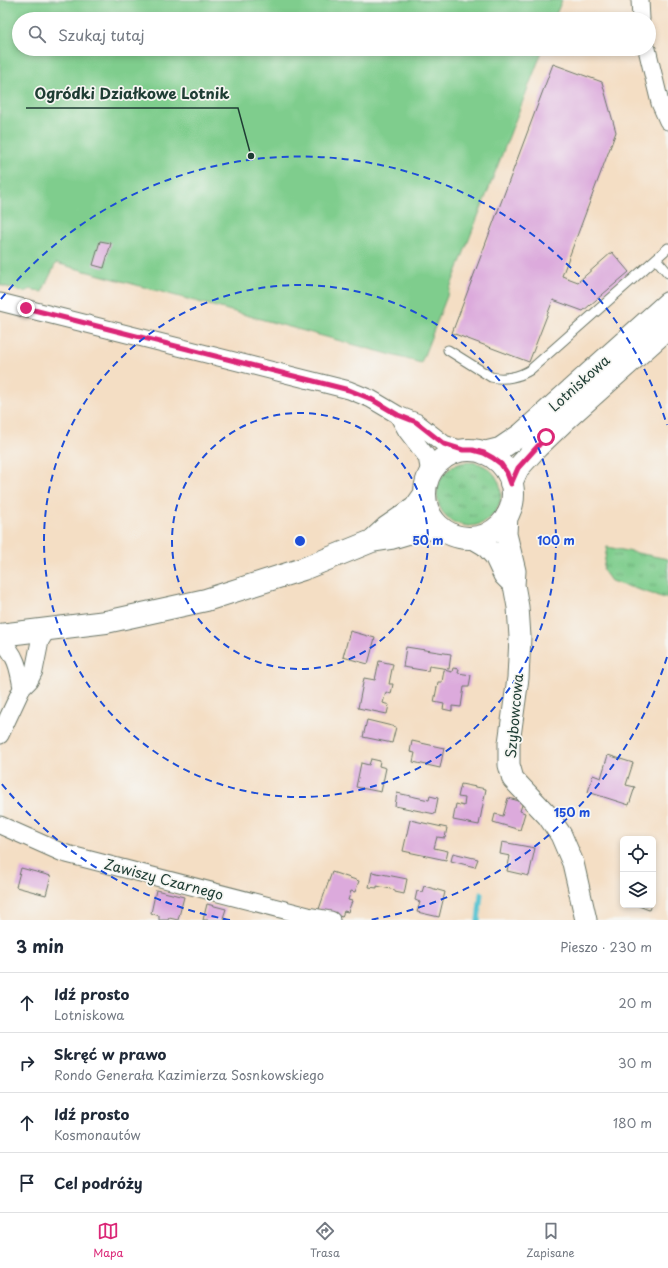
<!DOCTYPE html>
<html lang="pl">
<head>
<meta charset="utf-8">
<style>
  body { margin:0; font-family:"Playpen Sans",sans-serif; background:#f6f6f7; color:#1f2937 }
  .controls { position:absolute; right:12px; bottom:12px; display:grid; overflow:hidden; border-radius:6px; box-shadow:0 2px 6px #0003 }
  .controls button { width:36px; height:36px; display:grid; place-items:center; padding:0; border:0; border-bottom:1px solid #e0e1e3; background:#fff; color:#1f2937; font:20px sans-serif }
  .stop { position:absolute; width:12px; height:12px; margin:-9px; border:3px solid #db2777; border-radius:50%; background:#fff }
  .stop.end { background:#db2777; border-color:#fff; box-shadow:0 1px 4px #0008 }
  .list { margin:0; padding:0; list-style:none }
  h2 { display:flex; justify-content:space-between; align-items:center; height:52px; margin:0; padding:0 16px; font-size:17px }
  h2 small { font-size:13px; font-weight:400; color:#747a83 }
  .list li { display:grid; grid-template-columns:26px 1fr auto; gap:12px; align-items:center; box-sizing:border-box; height:60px; padding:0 16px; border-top:1px solid #e0e1e3 }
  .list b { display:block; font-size:15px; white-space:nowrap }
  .list p { margin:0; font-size:13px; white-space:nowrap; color:#747a83 }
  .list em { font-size:13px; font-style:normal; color:#747a83 }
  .icon { flex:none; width:22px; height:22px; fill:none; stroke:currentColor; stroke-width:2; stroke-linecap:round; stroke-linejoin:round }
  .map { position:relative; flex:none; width:668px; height:920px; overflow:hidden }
  .search { position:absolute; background:#fff; box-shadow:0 2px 6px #0003; left:12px; right:12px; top:12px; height:44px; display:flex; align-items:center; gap:10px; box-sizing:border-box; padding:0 14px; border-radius:22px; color:#747a83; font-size:15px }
  .sheet { height:292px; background:#fff }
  nav { display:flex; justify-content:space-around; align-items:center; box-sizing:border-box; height:56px; border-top:1px solid #e0e1e3; background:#fff; font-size:11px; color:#747a83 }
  nav a { display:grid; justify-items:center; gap:2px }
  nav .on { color:#db2777 }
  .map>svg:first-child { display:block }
</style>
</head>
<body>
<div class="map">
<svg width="668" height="920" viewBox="0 0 668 920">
  <defs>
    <pattern id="grass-tufts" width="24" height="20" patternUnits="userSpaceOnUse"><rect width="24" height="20" fill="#7fcd8d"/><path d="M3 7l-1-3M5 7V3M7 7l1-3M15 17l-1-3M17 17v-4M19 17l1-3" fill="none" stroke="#67a874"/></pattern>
  </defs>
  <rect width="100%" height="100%" fill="#f6f6f2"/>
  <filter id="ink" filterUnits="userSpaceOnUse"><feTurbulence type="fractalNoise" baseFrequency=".025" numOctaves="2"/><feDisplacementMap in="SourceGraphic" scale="8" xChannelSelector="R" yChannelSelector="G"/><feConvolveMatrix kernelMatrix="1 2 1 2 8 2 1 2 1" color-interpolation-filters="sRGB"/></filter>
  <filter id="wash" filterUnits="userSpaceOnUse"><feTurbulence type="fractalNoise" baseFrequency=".012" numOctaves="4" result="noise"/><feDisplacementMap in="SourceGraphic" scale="16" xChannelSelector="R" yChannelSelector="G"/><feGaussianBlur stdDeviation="0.9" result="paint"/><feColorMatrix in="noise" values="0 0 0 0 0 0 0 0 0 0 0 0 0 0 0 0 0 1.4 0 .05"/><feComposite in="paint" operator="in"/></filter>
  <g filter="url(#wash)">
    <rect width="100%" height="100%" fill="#f4dec4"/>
    <path fill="url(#grass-tufts)" stroke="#4f8560" d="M437 494a32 32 0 1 1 64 0a32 32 0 1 1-64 0Z
      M607,547L668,559V599L611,581L603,570Z"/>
    <path fill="#7fcd8d" stroke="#4f8560" d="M0,0H562L554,19H19V49H543L421,363L56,263L42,292L31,289L24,292L0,285Z"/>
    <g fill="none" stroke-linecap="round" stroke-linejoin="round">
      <path stroke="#59c4d2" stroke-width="5" d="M478,920L481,894"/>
    </g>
    <g id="blocks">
      <path fill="#dcaadc" d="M553,64L602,82L616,132L562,276L578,282L612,252L629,272L583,311L553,300L529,362L452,333Z
        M100,241L111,243L104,268L93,265Z
        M350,631L375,638L368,664L343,657Z
        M406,647L451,654L449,669L429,666L428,671L403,667Z
        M379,661L393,664L389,684H393L391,694L386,692L383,703L389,705L387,714L358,708L364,678L375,680Z
        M453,668L459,669L458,673L471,675L469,687H464L461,707L452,706V711L443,709L444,704L434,702L438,682H442L444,670L452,672Z
        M367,720L396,727L392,743L363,737Z
        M412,741L444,748L440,768L413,762L415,753L410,752Z
        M608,755L633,763L626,785L635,787L629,805L588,792L593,775L601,778Z
        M371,759L380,761L379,766L386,768L381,792L356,787L361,763L369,765Z
        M461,784L486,789L479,825L453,820L456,804L464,806L465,798L458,797Z
        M397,793L429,800L430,796L438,798L435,814L395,806Z
        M508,798L523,802L520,811L525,813L520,830L493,822L495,814L503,816Z
        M410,820L447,828L445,838L437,837L434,848L448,851L446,860L403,851Z
        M502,842L535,848L529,876L507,871L510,856L500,854Z
        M453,853L478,859L475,867L451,861Z
        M21,868L51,876L46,895L16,887Z
        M332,872L359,881L355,892L351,891L348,900L352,901L348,912L344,911L342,917L319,909Z
        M372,872L407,879L404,894L395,892V890L377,886V888L369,887Z
        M424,886L445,892L439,917L417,912L420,902L415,900L417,891L422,892Z
        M156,890L184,897L178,920L169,918L168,920H159V916L151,913Z
        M207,904L226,909L223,918L228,920H203Z
        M636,905H651L649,910Z"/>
    </g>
  </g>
  <g filter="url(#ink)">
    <use href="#blocks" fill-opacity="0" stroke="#6a7566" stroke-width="1"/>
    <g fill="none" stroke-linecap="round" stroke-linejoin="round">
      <defs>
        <path id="service" d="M656,259L668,273
          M448,350L491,377C504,380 519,377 530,370L668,248"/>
        <path id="minor" d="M640,0L641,19
          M647,49L660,103L668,121
          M0,302L349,390L371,399L398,415L416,422L444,444L463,450
          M398,415L407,431L427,457L430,473
          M0,640C16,653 19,669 22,688
          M0,735L22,688L29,681L34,671L40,641L47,630
          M0,825L63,853L308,916L331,920"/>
        <path id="tertiary" d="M507,515L506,534L515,571L514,585L518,607L520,637L518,678L509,743V765L513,779L548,816L561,835L573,863L586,920
          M473,538L485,545L495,556L504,575L514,585"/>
        <path id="secondary" d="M425 494a44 44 0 1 1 88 0a44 44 0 1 1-88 0Z
          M484,453L500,449L522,434L668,303
          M511,483L518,468L537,447L565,420L668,328
          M374,539L386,528L415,508L425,494
          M0,635L106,622L206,600L303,569L372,541L391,538L425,528L443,530"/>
      </defs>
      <use href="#service" stroke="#6a7566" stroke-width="11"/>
      <use href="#minor" stroke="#6a7566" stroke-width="19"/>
      <use href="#tertiary" stroke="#6a7566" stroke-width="23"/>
      <use href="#secondary" stroke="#6a7566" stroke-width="24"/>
      <use href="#service" stroke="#fff" stroke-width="9"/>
      <use href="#minor" stroke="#fff" stroke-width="17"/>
      <use href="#tertiary" stroke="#fff" stroke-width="21"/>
      <use href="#secondary" stroke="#fff" stroke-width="22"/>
    </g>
  </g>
  <g fill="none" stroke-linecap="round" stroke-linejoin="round" filter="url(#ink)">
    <path stroke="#db2777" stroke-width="5" d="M26,308L349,390L371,399L398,415L416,422L444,444L463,450H473L484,453L493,458L501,464L507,473L511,484L518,468L546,437"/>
  </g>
  <g fill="none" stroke="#1d4ed8" stroke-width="2" stroke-dasharray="7 5">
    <circle cx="300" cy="541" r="128"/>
    <circle cx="300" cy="541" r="256"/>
    <path d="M667 657A385 385 0 0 1 370 920M230 920A385 385 0 0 1 1 783M1 299A385 385 0 0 1 667 425"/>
  </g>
  <g text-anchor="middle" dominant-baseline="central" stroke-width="3.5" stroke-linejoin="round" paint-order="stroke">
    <g font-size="14" fill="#1f3d34" stroke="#f6f6f2">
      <text transform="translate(579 383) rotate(-42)">Lotniskowa</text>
      <text transform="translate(514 716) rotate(-85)">Szybowcowa</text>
      <text transform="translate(164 879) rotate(15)">Zawiszy Czarnego</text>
    </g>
  </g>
  <circle cx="300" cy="541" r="6" fill="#1d4ed8" stroke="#f6f6f2" stroke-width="2"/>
  <g font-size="12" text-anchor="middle" font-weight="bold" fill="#1d4ed8" stroke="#f6f6f2" stroke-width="3.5" stroke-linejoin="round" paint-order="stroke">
    <text x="428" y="545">50 m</text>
    <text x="556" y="545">100 m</text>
    <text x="572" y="817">150 m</text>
  </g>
  <path fill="none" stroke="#1f3d34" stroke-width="1.5" d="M251 156L238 108H26"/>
  <circle fill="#1f3d34" stroke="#f6f6f2" stroke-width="1.5" cx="251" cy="156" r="4"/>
  <g font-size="15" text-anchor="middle" font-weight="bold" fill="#1f3d34" stroke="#f6f6f2" stroke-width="3.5" stroke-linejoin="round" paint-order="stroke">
    <text x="132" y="99">Ogródki Działkowe Lotnik</text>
  </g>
</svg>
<div class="controls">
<button><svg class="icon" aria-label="locate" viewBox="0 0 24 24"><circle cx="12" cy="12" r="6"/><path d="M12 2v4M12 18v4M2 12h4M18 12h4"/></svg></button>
<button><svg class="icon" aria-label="layers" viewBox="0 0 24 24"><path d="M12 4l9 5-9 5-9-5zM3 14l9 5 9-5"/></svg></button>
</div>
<div class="stop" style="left:546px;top:437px"></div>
<div class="stop end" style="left:26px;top:308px"></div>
<div class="search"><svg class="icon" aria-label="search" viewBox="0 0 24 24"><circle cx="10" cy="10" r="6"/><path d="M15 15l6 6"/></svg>Szukaj tutaj</div>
</div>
<section class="sheet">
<h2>3 min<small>Pieszo · 230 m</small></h2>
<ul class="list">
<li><svg class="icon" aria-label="ahead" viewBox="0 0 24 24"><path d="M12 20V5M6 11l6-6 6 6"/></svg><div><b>Idź prosto</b><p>Lotniskowa</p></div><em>20 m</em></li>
<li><svg class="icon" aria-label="right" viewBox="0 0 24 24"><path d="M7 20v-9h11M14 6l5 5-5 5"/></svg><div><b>Skręć w prawo</b><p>Rondo Generała Kazimierza Sosnkowskiego</p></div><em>30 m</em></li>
<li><svg class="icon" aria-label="ahead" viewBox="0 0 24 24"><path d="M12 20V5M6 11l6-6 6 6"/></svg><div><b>Idź prosto</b><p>Kosmonautów</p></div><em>180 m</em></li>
<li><svg class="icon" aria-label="arrive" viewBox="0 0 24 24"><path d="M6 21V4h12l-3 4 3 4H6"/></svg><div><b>Cel podróży</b></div></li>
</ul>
</section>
<nav>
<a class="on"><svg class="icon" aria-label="map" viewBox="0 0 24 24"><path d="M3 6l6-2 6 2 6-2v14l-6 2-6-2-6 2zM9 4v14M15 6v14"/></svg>Mapa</a>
<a><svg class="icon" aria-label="directions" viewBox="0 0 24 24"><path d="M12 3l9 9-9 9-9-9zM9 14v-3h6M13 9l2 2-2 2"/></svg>Trasa</a>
<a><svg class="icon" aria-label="saved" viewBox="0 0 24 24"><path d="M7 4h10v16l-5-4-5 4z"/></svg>Zapisane</a>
</nav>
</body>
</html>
